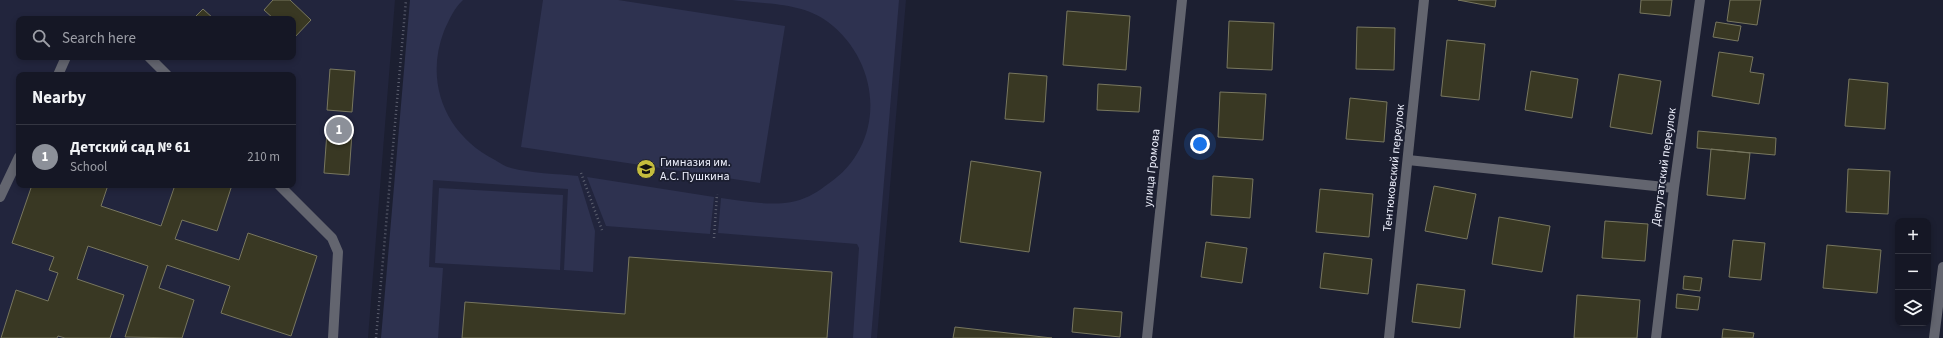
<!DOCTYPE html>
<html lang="en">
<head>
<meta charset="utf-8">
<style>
  body { margin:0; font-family:"Source Sans 3",sans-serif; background:#222432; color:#f1f3f6 }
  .controls { position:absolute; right:12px; bottom:12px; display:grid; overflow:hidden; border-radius:8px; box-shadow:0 2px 6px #0003 }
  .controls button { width:36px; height:36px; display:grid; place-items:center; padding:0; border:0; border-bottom:1px solid #343642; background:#151725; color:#f1f3f6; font:20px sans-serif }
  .you { position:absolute; left:1200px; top:144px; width:14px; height:14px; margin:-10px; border:3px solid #fff; border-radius:50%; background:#1a73e8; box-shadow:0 0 0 6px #1a73e833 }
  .badge { display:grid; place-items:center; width:26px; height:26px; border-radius:50%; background:#8c9099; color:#fff; font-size:13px; font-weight:700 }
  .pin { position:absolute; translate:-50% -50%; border:2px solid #fff; box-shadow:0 1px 4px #0006 }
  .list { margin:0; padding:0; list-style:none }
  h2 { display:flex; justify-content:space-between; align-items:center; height:52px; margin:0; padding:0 16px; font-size:17px }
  h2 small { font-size:13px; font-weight:400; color:#9d9fa7 }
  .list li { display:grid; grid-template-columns:26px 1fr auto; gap:12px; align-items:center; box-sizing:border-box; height:64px; padding:0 16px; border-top:1px solid #343642 }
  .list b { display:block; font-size:15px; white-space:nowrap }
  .list p { margin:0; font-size:13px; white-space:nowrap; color:#9d9fa7 }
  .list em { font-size:13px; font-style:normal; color:#9d9fa7 }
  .icon { flex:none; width:22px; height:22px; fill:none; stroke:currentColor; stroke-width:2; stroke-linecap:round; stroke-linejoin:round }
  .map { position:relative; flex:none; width:1943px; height:338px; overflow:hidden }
  .search { position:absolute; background:#151725; box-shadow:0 2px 6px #0003; left:16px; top:16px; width:280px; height:44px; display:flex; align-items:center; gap:10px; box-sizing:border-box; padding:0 14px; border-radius:8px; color:#9d9fa7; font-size:15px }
  .panel { position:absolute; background:#151725; box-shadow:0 2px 6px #0003; left:16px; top:72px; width:280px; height:116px; border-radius:8px }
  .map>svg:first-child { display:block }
</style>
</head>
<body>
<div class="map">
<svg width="1943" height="338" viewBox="0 0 1943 338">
  <rect width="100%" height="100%" fill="#1c1f31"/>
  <path fill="#22253d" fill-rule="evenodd" d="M0,0H395L368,338H0ZM19,19H293V57H19ZM19,75H293V185H19Z
    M417,0H906L877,338H385Z"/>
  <path fill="#2e3250" d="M410,0H463C454,8 449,20 444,31C424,83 446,135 495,160C500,163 506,167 511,168C529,173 558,174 578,176L595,231L593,272L564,270L568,189L433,180L429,267L443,268L438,338H381Z
    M543,0H618L785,26L760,183L521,147Z
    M732,0H899L871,338H853L859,248L857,244L718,233L721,198C745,201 772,207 796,201C808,198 819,191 828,184C887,144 882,63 828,22C802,2 763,4 732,0Z
    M587,177L714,197L710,234L606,226Z
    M439,188L563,195L560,270L435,263Z"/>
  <path fill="#393823" stroke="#78775f" d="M273,0H290L311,20L294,38L293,19H274L264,10Z
    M1458,0H1496L1495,7Z
    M1641,0H1672L1670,16L1640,13Z
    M1730,0H1761L1757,25L1727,21Z
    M203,9L214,19H193Z
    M1067,11L1130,16L1126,70L1063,65Z
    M1229,21L1274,23L1272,70L1227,68Z
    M1716,22L1741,26L1738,41L1713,37Z
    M1357,27L1395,28L1394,70L1356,69Z
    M1447,40L1485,44L1479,100L1441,96Z
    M1719,52L1753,57L1750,72L1764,74L1759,104L1712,96Z
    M330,69L355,71L352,112L327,110Z
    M1531,71L1578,79L1572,118L1525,110Z
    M1009,73L1047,76L1044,122L1005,119Z
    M1619,74L1661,81L1652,134L1610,127Z
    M1849,79L1888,83L1885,129L1845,126Z
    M1098,84L1141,87L1139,112L1097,110Z
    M1220,92L1266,94L1263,140L1218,137Z
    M1350,98L1387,102L1384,142L1346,139Z
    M1698,131L1776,138L1775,155L1697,148Z
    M327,132L352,133L349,175L324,173Z
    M1711,149L1750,153L1745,199L1707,195Z
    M971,161L1041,172L1029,252L960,242Z
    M1848,169L1890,171L1888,214L1846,212Z
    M1213,176L1253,179L1250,218L1211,215Z
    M32,185H108L101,206L161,226L175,185H232L217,231L182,220L175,239L239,260L248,233L317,256L291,336L221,313L230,286L167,265L159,288L194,300L182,338L125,337L148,266L88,246L77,279L124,295L110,338H65L58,336L57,338H1L16,290L48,301L58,273L49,270L54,257L12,243Z
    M1434,186L1476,194L1467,239L1425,231Z
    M1320,189L1373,194L1369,237L1316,232Z
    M1499,217L1550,226L1542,272L1492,264Z
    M1605,221L1648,224L1645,261L1602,258Z
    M1733,240L1765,243L1761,280L1729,277Z
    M1206,242L1247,248L1242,283L1201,277Z
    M1827,245L1881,250L1877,293L1823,288Z
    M1324,253L1372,259L1368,294L1320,288Z
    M629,257L832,272L827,338H462L465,302L625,314Z
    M1684,276L1702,278L1700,291L1683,289Z
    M1417,284L1465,290L1460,328L1412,322Z
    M1677,294L1700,297L1698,310L1676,308Z
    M1577,295L1640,300L1637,338H1574Z
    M1074,308L1122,312L1120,337L1072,332Z
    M955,327L1052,338H953Z
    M1723,329L1754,333L1753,338H1722Z"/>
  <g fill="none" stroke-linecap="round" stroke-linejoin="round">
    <path stroke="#5d6070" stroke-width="2.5" stroke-dasharray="1 3" stroke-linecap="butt" d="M581,173L602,230
      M714,238L717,194
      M376,338L406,0"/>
    <path stroke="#63656f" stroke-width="10" d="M149,57L167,75
      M58,75L66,57
      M279,185L332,238L338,252L333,338
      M0,197L19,157"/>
    <path stroke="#63656f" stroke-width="10" d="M1408,160L1674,188
      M1147,338L1182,0
      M1389,338L1424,0
      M1656,338L1674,188L1700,0
      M1934,338L1943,267"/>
  </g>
  <defs>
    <symbol id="school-disc" viewBox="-11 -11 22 22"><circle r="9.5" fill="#c4bc3d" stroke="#1c1f31"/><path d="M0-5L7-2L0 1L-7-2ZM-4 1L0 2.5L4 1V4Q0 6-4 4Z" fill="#111"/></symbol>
  </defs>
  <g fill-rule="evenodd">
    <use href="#school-disc" x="635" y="158" width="22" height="22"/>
  </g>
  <g text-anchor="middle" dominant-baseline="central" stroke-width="3.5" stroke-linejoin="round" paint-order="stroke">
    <g font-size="12" fill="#edeffc" stroke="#1c1f31" text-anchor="start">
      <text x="660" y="162">Гимназия им.<tspan x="660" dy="14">А.С. Пушкина</tspan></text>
    </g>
    <g font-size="12" fill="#edeffc" stroke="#1c1f31">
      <text transform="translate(1664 167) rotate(-82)">Депутатский переулок</text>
      <text transform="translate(1152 168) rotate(-84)">улица Громова</text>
      <text transform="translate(1394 168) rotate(-84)">Тентюковский переулок</text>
    </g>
  </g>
</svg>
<div class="controls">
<button>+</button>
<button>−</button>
<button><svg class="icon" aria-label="layers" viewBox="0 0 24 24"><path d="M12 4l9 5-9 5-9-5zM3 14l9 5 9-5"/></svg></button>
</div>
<div class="you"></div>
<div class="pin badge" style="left:339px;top:130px">1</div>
<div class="search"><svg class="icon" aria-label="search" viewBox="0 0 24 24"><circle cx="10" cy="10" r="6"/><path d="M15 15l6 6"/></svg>Search here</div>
<section class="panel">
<h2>Nearby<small></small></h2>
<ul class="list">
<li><span class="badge">1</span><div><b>Детский сад № 61</b><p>School</p></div><em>210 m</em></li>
</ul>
</section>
</div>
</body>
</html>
